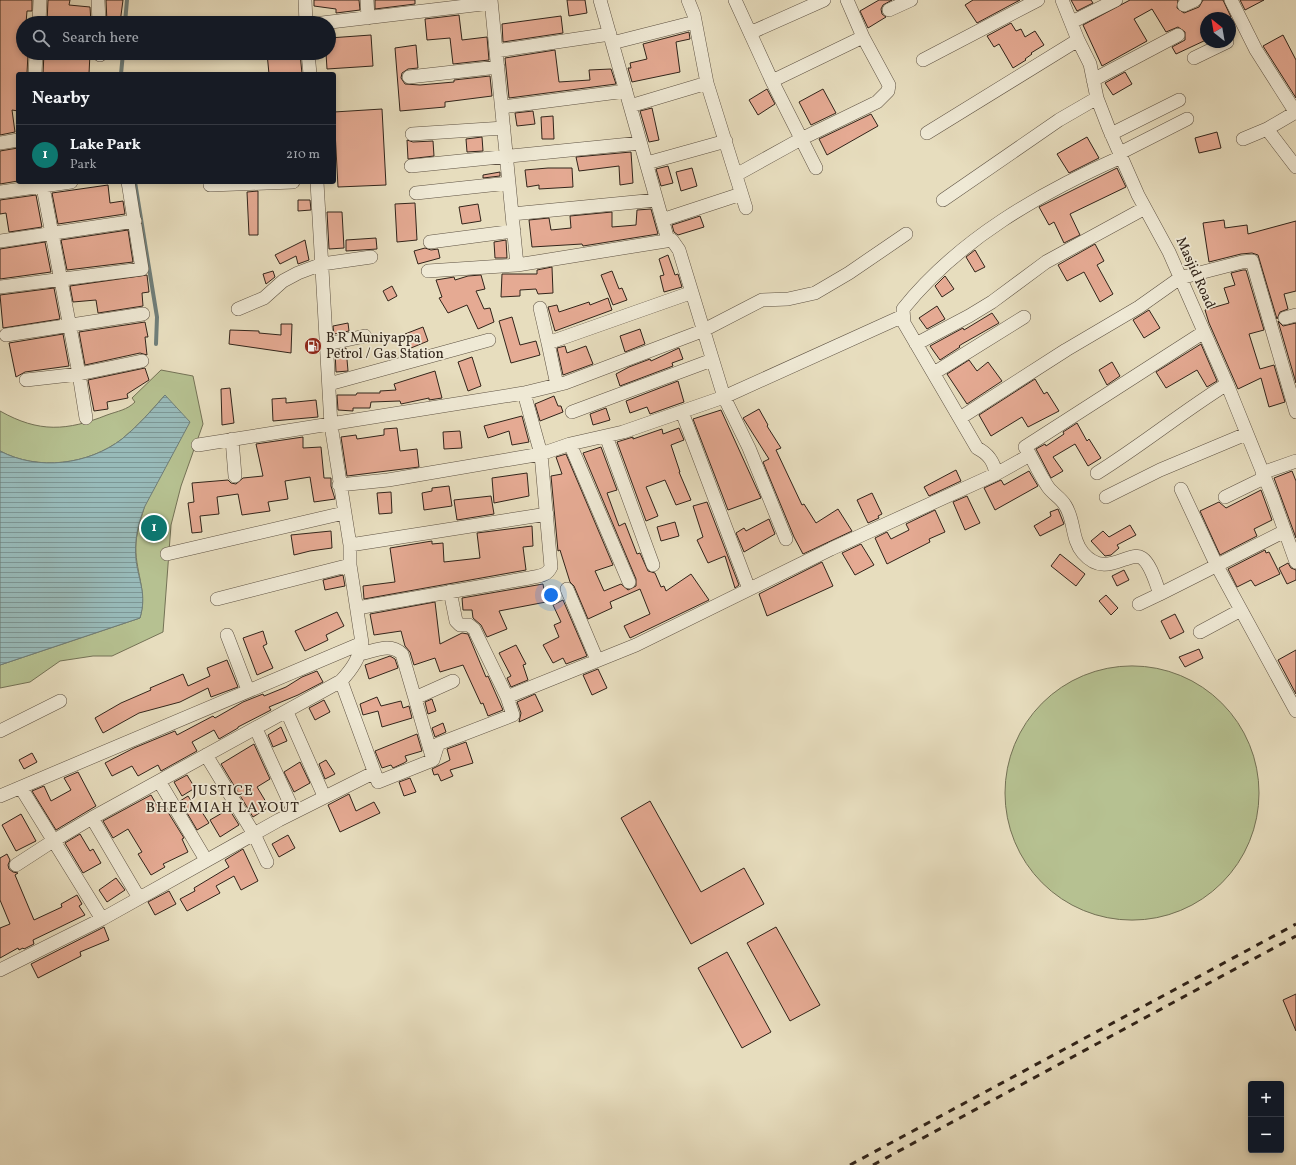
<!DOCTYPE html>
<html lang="en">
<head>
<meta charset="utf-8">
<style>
  body { margin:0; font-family:Vollkorn,serif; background:#242831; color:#f1f3f6 }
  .controls { position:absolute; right:12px; bottom:12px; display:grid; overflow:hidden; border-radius:4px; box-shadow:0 2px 6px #0003 }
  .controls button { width:36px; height:36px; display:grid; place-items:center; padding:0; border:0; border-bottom:1px solid #363941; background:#171b24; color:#f1f3f6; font:20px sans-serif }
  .compass { position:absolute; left:1200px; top:12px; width:36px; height:36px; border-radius:50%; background:#171b24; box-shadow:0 2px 6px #0003; rotate:329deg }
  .you { position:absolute; left:551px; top:595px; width:14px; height:14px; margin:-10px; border:3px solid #fff; border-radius:50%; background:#1a73e8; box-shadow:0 0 0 6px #1a73e833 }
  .badge { display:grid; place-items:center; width:26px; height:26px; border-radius:50%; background:#0f766e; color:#fff; font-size:13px; font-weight:700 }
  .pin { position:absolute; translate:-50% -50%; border:2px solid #fff; box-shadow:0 1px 4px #0006 }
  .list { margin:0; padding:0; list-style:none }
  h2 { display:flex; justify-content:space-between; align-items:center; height:52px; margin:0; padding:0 16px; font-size:17px }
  h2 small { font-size:13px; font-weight:400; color:#9ea1a6 }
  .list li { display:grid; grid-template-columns:26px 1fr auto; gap:12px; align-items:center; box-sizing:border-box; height:60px; padding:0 16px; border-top:1px solid #363941 }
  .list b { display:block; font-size:15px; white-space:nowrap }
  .list p { margin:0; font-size:13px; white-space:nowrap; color:#9ea1a6 }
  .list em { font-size:13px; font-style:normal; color:#9ea1a6 }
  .icon { flex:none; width:22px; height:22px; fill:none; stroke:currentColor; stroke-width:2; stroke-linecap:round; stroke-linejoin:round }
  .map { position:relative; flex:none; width:1296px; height:1165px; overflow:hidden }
  .search { position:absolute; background:#171b24; box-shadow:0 2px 6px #0003; left:16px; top:16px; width:320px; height:44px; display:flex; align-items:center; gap:10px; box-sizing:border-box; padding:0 14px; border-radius:22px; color:#9ea1a6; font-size:15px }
  .panel { position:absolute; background:#171b24; box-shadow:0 2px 6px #0003; left:16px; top:72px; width:320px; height:112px; border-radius:4px }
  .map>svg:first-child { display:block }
</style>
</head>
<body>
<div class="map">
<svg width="1296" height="1165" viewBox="0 0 1296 1165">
  <defs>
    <pattern id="water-rules" width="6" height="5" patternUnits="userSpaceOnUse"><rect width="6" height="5" fill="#98bab9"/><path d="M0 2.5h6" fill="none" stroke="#7d9796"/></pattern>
  </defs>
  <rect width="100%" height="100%" fill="#e7ddbe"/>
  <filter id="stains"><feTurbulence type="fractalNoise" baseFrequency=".005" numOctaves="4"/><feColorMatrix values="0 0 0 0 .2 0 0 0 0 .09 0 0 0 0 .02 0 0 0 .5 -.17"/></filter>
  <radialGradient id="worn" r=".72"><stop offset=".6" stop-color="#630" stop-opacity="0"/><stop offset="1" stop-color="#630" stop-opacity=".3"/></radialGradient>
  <path fill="#b6c191" stroke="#747256" d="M161,370L193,376L203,424L181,486L171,525L163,632L112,656H93L60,661L30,682L0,688V665L140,618C148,590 134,570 136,543C137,529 142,517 145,504C153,468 158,431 165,395C152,410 138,426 122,439C88,465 38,471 0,451V411C39,433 67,431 107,415C118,411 127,410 135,402L132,398Z
    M1005 793a127 127 0 1 1 254 0a127 127 0 1 1-254 0Z"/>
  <path fill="url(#water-rules)" stroke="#6f7e79" d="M165,395L190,422L145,506C138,523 134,541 136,560C139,583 147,594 140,618L0,665V451C38,471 88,465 122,439C138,426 152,410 165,395Z"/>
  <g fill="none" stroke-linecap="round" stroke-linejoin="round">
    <path stroke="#6f7e79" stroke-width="4" d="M125,23L127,0
      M121,74L123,53
      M135,182L157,317L156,344"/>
  </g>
  <path fill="#e5aa93" stroke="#31241a" d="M0,0H32V11H27L26,23H23V53H28L27,73H18V111L12,110L15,132L0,135Z
    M48,0H70L69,5L90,7L91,23H47Z
    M106,0H123L120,23H107Z
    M314,0H359L360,10L336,13V9L314,6Z
    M375,0H415V4L375,9Z
    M567,0H585L587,13L569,16Z
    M879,0H892L883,5L881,9L882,14L886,17L868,28L860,11Z
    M973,0H1020L977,23L965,5Z
    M1071,0H1091L1093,3L1077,11Z
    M1130,0H1178L1177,8L1184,13L1199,7L1203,0H1223L1231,17L1206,18V40L1176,54L1172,47L1185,40V32L1178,27L1166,32L1152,9L1134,19L1147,41L1102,66L1083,25Z
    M1240,0H1264L1245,10Z
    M459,15L462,40L487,37L489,60L453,64L450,38L427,40L425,19Z
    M561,16L563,33L503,42L502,24Z
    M1011,23L1016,31L1021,29L1025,37L1035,31L1044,45L1031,53L1032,54L1025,59L1026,60L1013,68L999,44L994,47L987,36Z
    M689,32L690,39L676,42L680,72L632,82L628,68H631L630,63L647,59L643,44Z
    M371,35L373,66L327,69L326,53H329V38Z
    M1283,35L1296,60V98L1263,46Z
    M416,45L418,68L408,69L402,73L401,78L405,84L420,85L454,82V80L490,76L492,96L445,102V107L400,111L395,48Z
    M555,50L559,82L590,80L589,70L611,69L616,84L509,98L505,58Z
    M44,53H90L89,74H43Z
    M267,53H300L302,74H269Z
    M1125,72L1132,84L1113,95L1105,83Z
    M767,89L775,104L758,115L749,100Z
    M823,89L836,113L811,125L799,102Z
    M652,108L659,140L649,142L640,111Z
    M382,109L386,185L338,187L334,112Z
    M533,111L535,124L517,126L515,113Z
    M871,114L878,126L827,155L819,139Z
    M553,116L554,139H542L541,117Z
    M1217,132L1221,148L1199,153L1195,138Z
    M482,137L483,151L467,152L466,139Z
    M1087,137L1099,158L1069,173L1057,154Z
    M407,140L413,142L433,141L434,156L408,159Z
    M18,148V181L0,184V151Z
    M631,152L633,183L620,185L619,166L579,171L576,157Z
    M668,166L673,183L661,186L656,169Z
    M548,168H572L573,187L539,189V185L527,187L525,170Z
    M692,168L697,186L681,191L676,172Z
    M1117,168L1126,187L1070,214L1080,235L1064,243L1054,222L1049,225L1039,207Z
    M500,172V176L483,178V175Z
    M108,185L110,203L123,201L125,214L58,224L52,193Z
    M258,191V235H249L247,192Z
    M36,195L42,227L9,232L6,213L0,214V200Z
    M298,200H310L311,210L298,211Z
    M415,203L417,240L397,242L395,204Z
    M478,204L481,221L462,224L459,207Z
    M651,209L658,234L583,246L582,244L532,247L529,220L549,218L551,230L571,228L570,216L612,212V227L636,225L637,210Z
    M327,212H342L344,248L329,249Z
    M700,216L704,227L678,235L674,232L672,225Z
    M1224,220L1225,228L1247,225L1248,234L1296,221V291L1284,294L1288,309L1280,312L1277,319L1258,255L1252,253L1241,254L1209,262L1203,223Z
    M128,230L133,262L67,270L61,240Z
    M376,238L377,249L346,251V240Z
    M305,240L309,260L298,264L296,256L280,264L275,255Z
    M506,240L507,258H495L494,242Z
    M45,242L51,272L0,279V249Z
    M1095,244L1104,261L1097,265L1113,294L1100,302L1084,272L1067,281L1058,265Z
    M425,248L431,250L438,249L440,258L418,264L414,251Z
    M975,250L985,267L975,272L966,257Z
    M668,255L675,275L678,274L682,287L664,292L660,276L664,275L659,259Z
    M552,267L553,293L538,294L536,289L520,290V296L501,297L502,274H537V270Z
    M1243,270H1246L1264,330L1249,334L1260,369L1274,365L1285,402L1269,407L1261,378L1238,389L1209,323L1205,310L1229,303L1224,288L1235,285L1231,273Z
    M273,271L275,277L266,284L263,274Z
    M612,271L619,289L622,288L627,300L613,305L601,275Z
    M147,275L149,292L142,293L143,306L98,313L96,300L73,302L70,286Z
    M481,275L485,289L476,291L484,309L490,308L494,322L478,329L467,305L448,313L439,298L442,297L436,280L454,277L455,280L468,276Z
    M945,276L954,289L942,297L935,286Z
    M392,286L397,296L388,301L383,291Z
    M54,288L60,319L3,328L0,295Z
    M608,298L612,310L555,331L548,307L557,305L559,312L589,302L590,305Z
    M937,306L945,319L927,329L919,318Z
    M1149,310L1160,328L1144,338L1133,320Z
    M992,313L999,323L962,344L959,346L960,347L940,360L930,346L963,328L964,330Z
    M512,317L520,345L536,341L540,355L511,363L499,321Z
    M1278,321L1283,326L1296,323V383Z
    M145,322L148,337H145L147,355L140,353L85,365L79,332Z
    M348,323L349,331L334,334L333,326Z
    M281,324H292L291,353L229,344L230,330L259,331V333L281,335Z
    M423,327L428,341L411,348L405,334Z
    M640,329L645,344L625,352L620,336Z
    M63,334L69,366L25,372L16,377L9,343Z
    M1201,344L1217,381L1207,387L1197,370L1166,388L1156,372Z
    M565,346L567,353L586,346L593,364L563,375L557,348Z
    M346,348L348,371L336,372L335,351Z
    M679,348L683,359L672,363L673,366L620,386L616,374L629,367L650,359L651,361Z
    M472,357L481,386L468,391L458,362Z
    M969,360L977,371L988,362L1002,381L967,404L947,374Z
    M1112,362L1120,376L1107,385L1099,370Z
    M145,368L149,380L127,394L128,398L107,402L108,409L94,411L88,380Z
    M435,371L442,398L429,400V398L401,404L400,401L371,402L370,408H353V411L338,410L337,395H356L357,393H380V391L396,390L394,384Z
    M1035,379L1044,394L1047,392L1059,411L1028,427L1022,417L991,436L979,415Z
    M678,381L684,402L650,414L647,407L630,413L626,401Z
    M230,388L234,423L222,425L221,389Z
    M554,396L558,406H561L563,412L540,421L535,404Z
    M286,398V403L316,400L318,417L273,421L272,399Z
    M606,408L610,420L593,425L590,414Z
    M759,409L768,425L767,426L781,448L776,450L802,505L804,504L816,523L838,509L852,531L803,554L794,537L763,462L769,459L743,418Z
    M721,410L761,498L728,510L693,419Z
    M522,416L529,442L512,445L509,431L488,438L484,426Z
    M1077,423L1087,441L1089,439L1101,458L1088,466L1075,444L1053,457L1063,471L1051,478L1036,449L1045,444L1046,446L1064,434L1063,432Z
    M397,428L400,451L417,449L419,467L347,476L341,437L356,435L357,439L384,435V429Z
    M679,428L684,440L671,445L680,472H679L691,500L676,505L665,480L646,487L658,516L646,521L617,442L633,437V439L662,429L663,434Z
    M460,431L462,448L444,449L443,432Z
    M303,437V448L321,447L324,478H331V486L335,499L314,502L310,477L285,481L288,499L268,502L270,511L242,515L238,494L217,497L219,514L200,516L202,532L192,533L188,503L194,502L192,483L228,480L231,483L236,484L243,478L263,476L256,444Z
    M601,447L617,490L607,493L619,526L625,523L637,554L640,553L648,571L655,573L661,587L664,586L666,591L691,574L709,600L630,638L624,626L650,614L640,589L610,602L612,608L588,619L574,586L570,582L560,550L558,551L551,476L562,474L556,457L566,454L613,565L595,571L604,591L621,584L628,590L636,586V579L583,453Z
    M956,470L961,481L929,496L924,487Z
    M1029,471L1038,486L995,510L984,488L1001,480L1004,485Z
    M1292,471L1296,481V538L1274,478Z
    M527,473L529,496L494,503L492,478Z
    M449,486L452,506L424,510L422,493L432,491V488Z
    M1261,490L1272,520L1254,529L1257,536L1220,555L1200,511L1219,502L1226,508Z
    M391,492L392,513L379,514L377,493Z
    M872,493L882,514L878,516L879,518L868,523L857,500Z
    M491,496L494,514L457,520L454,500Z
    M967,496L980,523L965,530L953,502Z
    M707,502L739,585L735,588L725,556L708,563L697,540L703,537L693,506Z
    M1058,509L1064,524L1040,536L1034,526L1051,516L1050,512Z
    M935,510L945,532L929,539L930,542L887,564L875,538L887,532L891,539L909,530L906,524Z
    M769,519L775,534L744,552L736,533L744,528L746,531Z
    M675,522L679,536L661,541L657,527Z
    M1130,525L1136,535L1117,545L1119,548L1111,555L1105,556L1091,541L1103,531L1109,537Z
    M532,526L533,546L523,547L526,570L364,599L363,586L395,582L390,548L432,541V544L443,543L444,562L480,558L477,533Z
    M331,531L332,548L310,551L294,555L291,535Z
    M861,544L874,565L855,575L842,553Z
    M1265,550L1266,553L1269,552L1280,574L1255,586L1251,580L1237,587L1228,569Z
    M1060,554L1085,574L1076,586L1051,566Z
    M822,562L833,586L767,616L759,594Z
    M1288,563L1291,568L1296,570V580L1287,584L1279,568Z
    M1124,570L1129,580L1117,586L1112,576Z
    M343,575L345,586L325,590L323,580Z
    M543,584L546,602L499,611L507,629L487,637L481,625L473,618L472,610H463L462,598Z
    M1106,595L1118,608L1111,615L1099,601Z
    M563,600L587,656L566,664L563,658L553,663L543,645L559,637L554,625L561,622L553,605Z
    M435,602L440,644L462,633L468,634L486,677L488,676L503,710L488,716L483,703L481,704L463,665L440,672L435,658L414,665L410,652L405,646L401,631L374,635L370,614Z
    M337,612L344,626L326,635L328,640L305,651L295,631Z
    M1175,614L1184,632L1170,639L1161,621Z
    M263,631L267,644L263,646L273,668L257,675L243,638Z
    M516,645L526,664L523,665L528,680L511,687L507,678L511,676L499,653Z
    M1199,649L1203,658L1185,667L1179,657Z
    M1296,650V694L1278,660Z
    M390,656L395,659L398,668L369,679L365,665Z
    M227,660L238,687L211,697L208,688L180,702L139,713L103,733L95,718L121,703L151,690L150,688L183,674L188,686L210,676L207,668Z
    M598,669L607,688L592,695L583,675Z
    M317,671L323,682L298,695L269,707L271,710L238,727V728L219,739L214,730L192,742L197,751L161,771L158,765L138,776L132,766L112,776L105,763L134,748L175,731L177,735L213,716L215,718L243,702L263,694L264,696L286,687L302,677Z
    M535,694L543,711L519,722L521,713L517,702Z
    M377,697L381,706L401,701L403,708L409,706L412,718L382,727L378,711L363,715L360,704Z
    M432,699L436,711L428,714L425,702Z
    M324,700L330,712L315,720L309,708Z
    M443,723L446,732L435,737L432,728Z
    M281,727L287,741L273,747L268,735Z
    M417,734L422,751L405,756L407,761L404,763L393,768L391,765L382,768L375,751Z
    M466,742L473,763L450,770L453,776L441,781L438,774L434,775L432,769L450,760L447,749Z
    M254,744L270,779L257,787L269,807L253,817L221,764Z
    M32,753L37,762L24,769L19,760Z
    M326,760L335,774L325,779L319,764Z
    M300,762L310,783L294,792L284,772Z
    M78,772L96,806L56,830L32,791L44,786L51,801L71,790L64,778Z
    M187,775L195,788L182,796L174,782Z
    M410,778L416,792L404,796L399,782Z
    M349,794L356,811L374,802L380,813L340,832L328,805Z
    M151,795L159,809L164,807L166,809L184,838L182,839L188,852L163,864L165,867L151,875L138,854L142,852L128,829L113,838L103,821Z
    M188,796L198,811L200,809L209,823L197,830L180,801Z
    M650,801L701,892L744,868L764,904L691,944L621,818Z
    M229,809L239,825L220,837L210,820Z
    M21,814L36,841L16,851L2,825Z
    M80,834L90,851L93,849L101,863L83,873L65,843Z
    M288,835L295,848L279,857L272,844Z
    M243,849L258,881L241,890L234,876L216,886L220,893L187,911L180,899L195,891L194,888L229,867L225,860Z
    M7,854L10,860L8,865L9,869L13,872L18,873L15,875L34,920L62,907L61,904L77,895L82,904L79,906L85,915L33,940L34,944L24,949L23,948L19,950L18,948L0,958V928L10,924L0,900V858Z
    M116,878L125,890L107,902L99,890Z
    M169,891L176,904L155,915L148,902Z
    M104,927L109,940L80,952L81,956L38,978L31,964Z
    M776,927L820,1005L790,1021L747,943Z
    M727,952L771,1032L742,1048L698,968Z
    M1296,994V1031L1283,1000Z"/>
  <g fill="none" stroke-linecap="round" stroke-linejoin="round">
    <defs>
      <path id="minor" d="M98,0L99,23
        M305,0L306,23
        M367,0L368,18
        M491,0L517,265
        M600,0L668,240
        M688,0L694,15L707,83L746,208
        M735,0L772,81L816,168
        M1062,0L1078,40L1090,64L1097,98L1109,129L1138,195L1169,252L1227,384L1273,498L1296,562
        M1231,0L1256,50L1296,113
        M1184,5L1195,0
        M889,10L911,0
        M1072,22L1116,0
        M39,23L40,0
        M322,23L491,3
        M750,33L824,0
        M612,43L695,22
        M496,51L610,34
        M100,53V55
        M308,53L310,74
        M1194,58L1227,42
        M923,60L1038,0
        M35,74L36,53
        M409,77L498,67
        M1093,80L1178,35
        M772,81L863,37
        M630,106L707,83
        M502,107L626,91
        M1267,129L1296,167
        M927,133L1078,40
        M412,134L504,128
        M1111,134L1179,100
        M1243,139L1267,129L1296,112
        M0,143L18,140
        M1120,153L1187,119
        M647,163L726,141
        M411,166L640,143
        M736,175L801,139L877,102L888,91L889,85L863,37L847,0
        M42,182L79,374L86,418
        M210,185L293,182
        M0,192L71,182
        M416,193L509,183
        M943,200L1059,120L1097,98
        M512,214L656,200
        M662,220L741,194
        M0,241L135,221
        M430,242L514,231
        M428,271L517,265L672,240L679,250L724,397L749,448L786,539
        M0,287L142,269L128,182
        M540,308L548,343
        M238,309L264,298L283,281L298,273L322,264L371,257
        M1285,318L1296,315
        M6,335L143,314
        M327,344L365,336
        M916,344L969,316L992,302L1046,262L1145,208
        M934,373L1024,317
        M26,380L79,374L142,361
        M329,384L489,340
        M557,385L548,343L690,293
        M572,412L712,360
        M682,412L749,589
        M960,418L1066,350L1139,307L1180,278L1242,262L1252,261L1296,412
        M606,436L653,565
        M232,439L235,476
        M570,444L629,582
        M198,445L524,393L565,383L702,331L762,300L788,299L815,293L849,273L906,234
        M1030,455L1025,447L1204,332
        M1097,473C1142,445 1182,412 1227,384
        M1262,473L1296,461
        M996,474L1030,455C1036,466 1041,477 1048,487C1053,494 1061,498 1065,505C1075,520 1071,539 1083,553C1106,580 1129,549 1142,558C1151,564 1156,584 1160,594L1285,531
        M339,485L388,480L541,454L570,444L623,432L724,397L903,316
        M1181,489L1217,566L1296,711
        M1106,497L1160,470L1246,434
        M1225,497L1264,478
        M350,545L547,514
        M167,554L344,513
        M567,589L597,660
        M450,591L456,621L460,625H469L474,629L507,697
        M217,599L350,565
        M1139,604L1160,594
        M357,608L529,578C539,576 547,576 551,567L541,454L524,393
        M1200,632L1241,610
        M227,635L248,690
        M360,654C375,651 390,642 402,654L433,760
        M341,681L378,782L433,760L438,744L513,715L507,697L636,645L831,549L996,474C994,462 989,454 977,448L904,323L903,309C959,239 1040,193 1121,157
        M415,698L453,681
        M287,712L324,796
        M256,729L294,812
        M0,731L60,701
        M206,755L254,834L267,862
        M159,781L206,860
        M21,788L102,919
        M0,796L362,643
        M92,818L139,898
        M16,865L53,841L92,818L341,681C352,669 359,659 362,643L350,565V545L331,425L317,182
        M0,970L102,919L279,820L373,773"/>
    </defs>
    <use href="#minor" stroke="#5e5243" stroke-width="14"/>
    <use href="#minor" stroke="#efe9d5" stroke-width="13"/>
    <path stroke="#31241a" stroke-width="3" stroke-dasharray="7 7" stroke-linecap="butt" d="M850,1165L1296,924
      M873,1165L1296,936"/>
  </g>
  <defs>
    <symbol id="fuel-disc" viewBox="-11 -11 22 22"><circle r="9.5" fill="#8f2418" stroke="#efe9d5"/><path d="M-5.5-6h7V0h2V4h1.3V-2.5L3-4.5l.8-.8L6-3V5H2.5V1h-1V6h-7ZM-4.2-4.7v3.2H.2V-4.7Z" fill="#fff"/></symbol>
  </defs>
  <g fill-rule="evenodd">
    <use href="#fuel-disc" x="303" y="336" width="20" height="20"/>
  </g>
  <g text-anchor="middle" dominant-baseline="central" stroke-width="3.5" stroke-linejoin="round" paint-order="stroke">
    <g font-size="14" fill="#31241a" stroke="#efe9d5">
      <text transform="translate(1195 273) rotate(66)">Masjid Road</text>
    </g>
    <g font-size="14" fill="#31241a" stroke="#efe9d5" text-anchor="start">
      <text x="326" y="338">B R Muniyappa<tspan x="326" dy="16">Petrol / Gas Station</tspan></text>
    </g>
    <g font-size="15" letter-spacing="1" fill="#31241a" stroke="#efe9d5">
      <text x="223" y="791">JUSTICE<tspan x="223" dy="17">BHEEMIAH LAYOUT</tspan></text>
    </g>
  </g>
  <rect width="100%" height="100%" filter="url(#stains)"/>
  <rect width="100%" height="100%" fill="url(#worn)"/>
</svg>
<div class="controls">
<button>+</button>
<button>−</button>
</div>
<svg class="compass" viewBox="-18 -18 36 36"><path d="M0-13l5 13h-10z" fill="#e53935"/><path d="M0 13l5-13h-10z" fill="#9ea1a6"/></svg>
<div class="you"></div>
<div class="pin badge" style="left:154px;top:528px">1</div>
<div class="search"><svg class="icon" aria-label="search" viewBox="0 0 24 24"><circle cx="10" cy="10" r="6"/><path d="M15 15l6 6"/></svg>Search here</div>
<section class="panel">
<h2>Nearby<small></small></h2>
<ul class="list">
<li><span class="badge">1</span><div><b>Lake Park</b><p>Park</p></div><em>210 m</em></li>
</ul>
</section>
</div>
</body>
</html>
